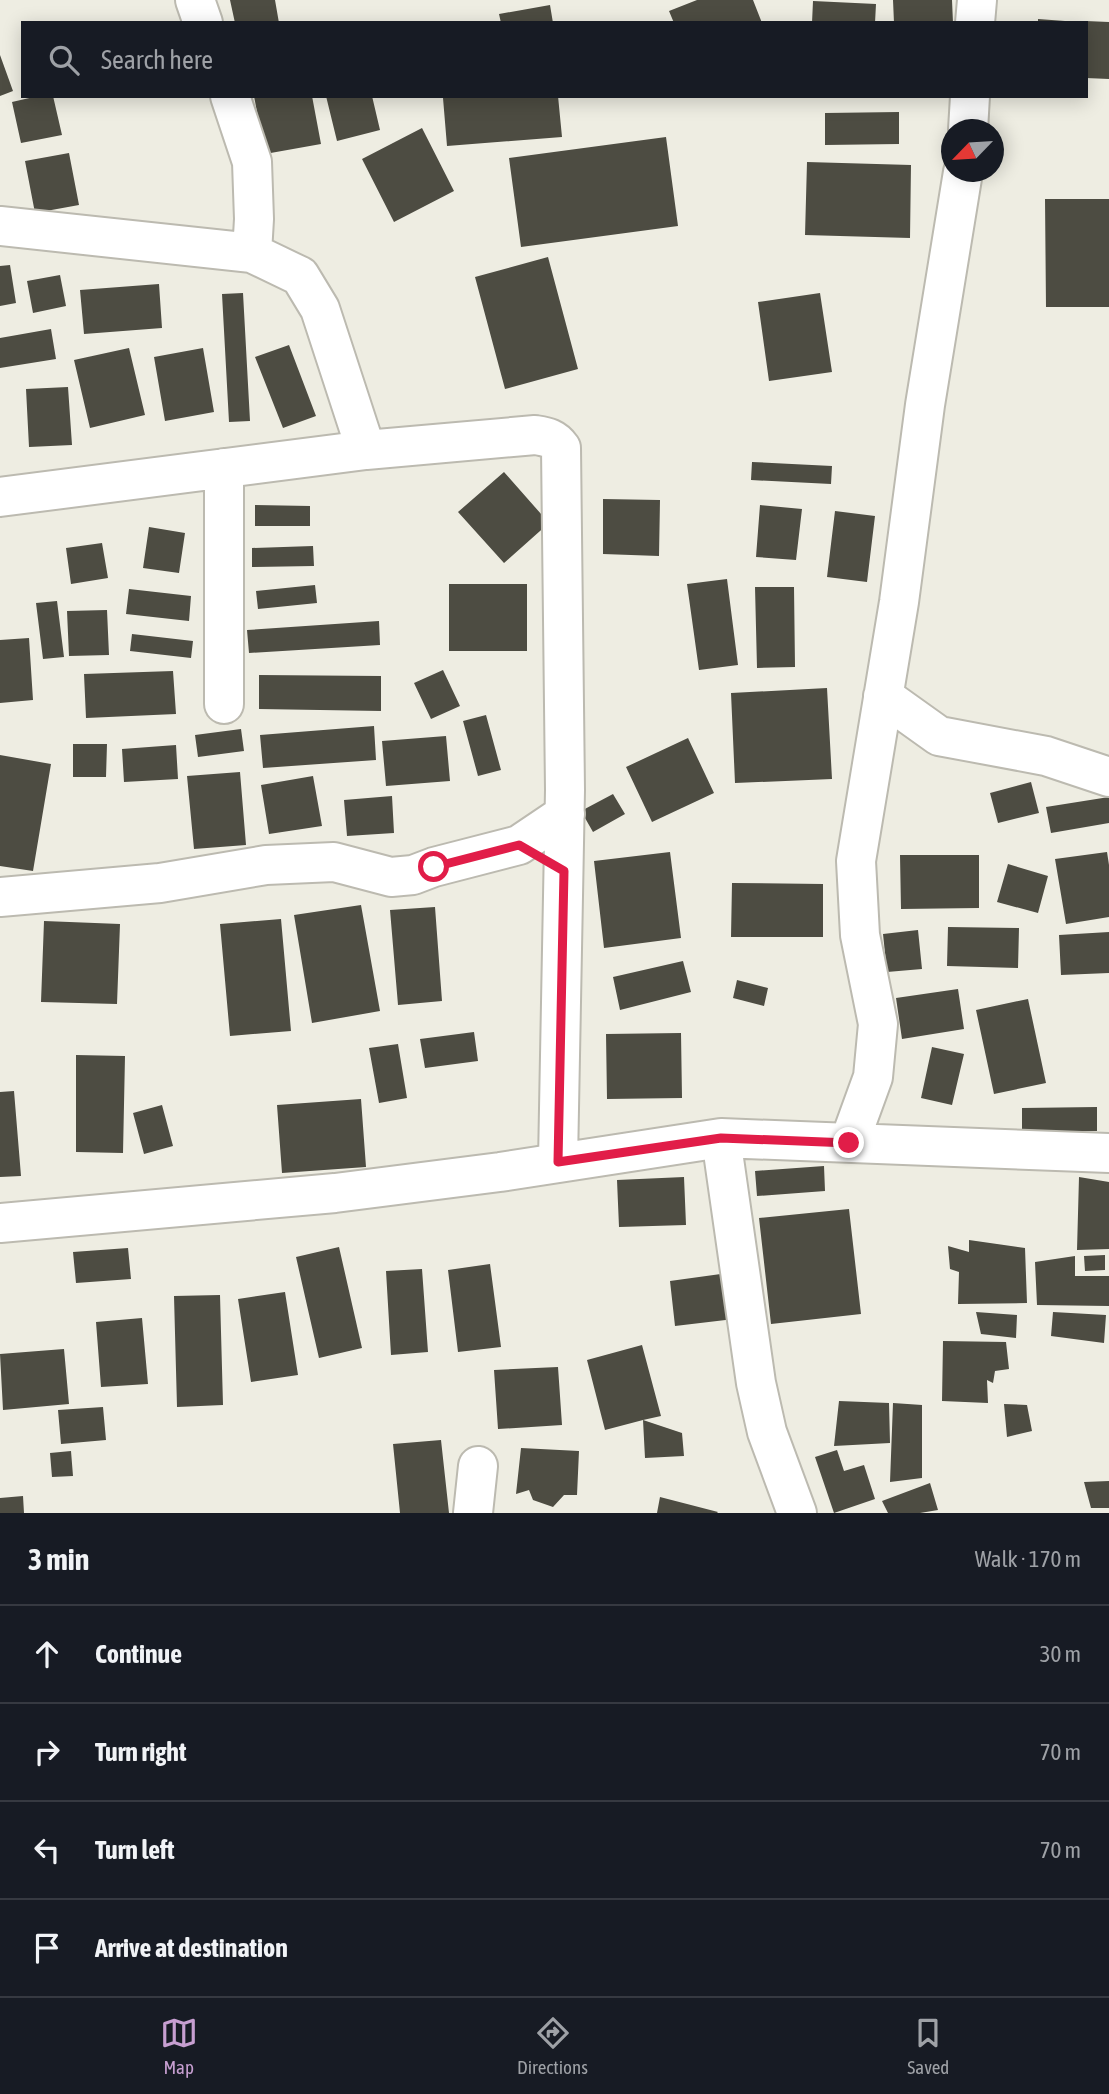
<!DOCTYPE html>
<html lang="en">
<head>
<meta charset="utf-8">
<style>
  body { margin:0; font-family:"Asap Condensed",sans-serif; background:#242831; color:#f1f3f6 }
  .compass { position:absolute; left:941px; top:119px; width:63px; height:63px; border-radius:50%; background:#171b24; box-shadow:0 4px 18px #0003; rotate:245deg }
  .stop { position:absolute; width:21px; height:21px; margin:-16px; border:5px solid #e11d48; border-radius:50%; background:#fff }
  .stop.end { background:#e11d48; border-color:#fff; box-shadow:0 2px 7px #0008 }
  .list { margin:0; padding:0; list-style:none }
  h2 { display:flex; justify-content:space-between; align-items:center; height:91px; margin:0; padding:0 28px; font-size:30px }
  h2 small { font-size:23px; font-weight:400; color:#9ea1a6 }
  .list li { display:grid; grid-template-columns:46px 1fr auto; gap:21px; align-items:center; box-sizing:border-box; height:98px; padding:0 28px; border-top:2px solid #363941 }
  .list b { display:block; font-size:26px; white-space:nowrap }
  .list em { font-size:23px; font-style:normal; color:#9ea1a6 }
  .icon { flex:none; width:38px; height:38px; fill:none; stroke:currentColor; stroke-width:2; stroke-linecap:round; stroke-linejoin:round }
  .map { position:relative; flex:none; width:1109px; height:1513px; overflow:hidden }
  .search { position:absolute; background:#171b24; box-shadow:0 4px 18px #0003; left:21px; right:21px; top:21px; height:77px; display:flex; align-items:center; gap:18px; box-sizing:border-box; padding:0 24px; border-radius:0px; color:#9ea1a6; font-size:26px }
  .sheet { height:483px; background:#171b24 }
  nav { display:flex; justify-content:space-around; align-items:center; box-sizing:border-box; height:98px; border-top:2px solid #363941; background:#171b24; font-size:19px; color:#9ea1a6 }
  nav a { display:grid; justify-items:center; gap:4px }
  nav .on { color:#c79fd1 }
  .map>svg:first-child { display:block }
</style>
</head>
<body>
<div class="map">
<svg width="1109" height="1513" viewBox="0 0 1109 1513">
  <rect width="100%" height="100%" fill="#eeede2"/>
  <path fill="#4d4c42" d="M230,0H275L279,23H235Z
    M697,0H753L762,23H674L669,11Z
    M893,0H952L953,23H894Z
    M813,1L876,4L875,23H812Z
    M550,5L553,23H501L499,14Z
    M1038,19L1065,21V23H1038Z
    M1086,21L1109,22V79L1086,78Z
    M0,55L13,91L0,96Z
    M38,96H53L62,135L21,143L12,102Z
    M254,96H312L321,144L265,154Z
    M326,96H372L380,130L337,141Z
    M466,96H558L562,137L447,146L443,98Z
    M899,112V144L825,145V113Z
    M422,128L454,191L394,222L362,159Z
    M666,137L678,226L521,247L509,158Z
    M69,153L79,205L35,213L25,161Z
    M807,162L911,165L910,238L805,235Z
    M1045,199H1109V307H1046Z
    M548,257L578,369L505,389L475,277Z
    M10,265L16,303L0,306V266Z
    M60,275L66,306L33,313L27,281Z
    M159,284L162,328L84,334L80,290Z
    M243,293L250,421L229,422L222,294Z
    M820,293L832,372L769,381L758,302Z
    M51,329L56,359L0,368V338Z
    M289,345L316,416L283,428L255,357Z
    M129,348L145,415L90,428L74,360Z
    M203,348L214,412L165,421L154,357Z
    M68,387L72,445L29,447L26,389Z
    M752,462L832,466L831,484L751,480Z
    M504,472L549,523L504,563L458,512Z
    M603,499L660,500L659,556L603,554Z
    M255,505L310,506V526H255Z
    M760,505L802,509L796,560L756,557Z
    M835,511L875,516L867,582L827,577Z
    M149,527L185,533L179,573L143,568Z
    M102,543L108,578L71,584L66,548Z
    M313,546L314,566L252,567V548Z
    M727,579L738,665L699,670L687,584Z
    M449,584H527V651H449Z
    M315,585L317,603L258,609L256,591Z
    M755,587H794L795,667L757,668Z
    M129,589L191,596L189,621L126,614Z
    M57,601L64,657L43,659L36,603Z
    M107,610L109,655L69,656L67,611Z
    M379,621L380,645L249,653L247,630Z
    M132,634L193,641L191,658L130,651Z
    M29,638L33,700L0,703V640Z
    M443,670L460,706L431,719L414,683Z
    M173,671L176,714L86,718L84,674Z
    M259,675L381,676V711L259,709Z
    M827,688L832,779L735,783L731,693Z
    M486,715L501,770L478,776L463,721Z
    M374,726L376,760L263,768L260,735Z
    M241,729L244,751L198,757L195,735Z
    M446,736L450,781L386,786L382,741Z
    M688,738L714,793L652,822L626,767Z
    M73,744H107L106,777H73Z
    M176,745L178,779L124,782L122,749Z
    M0,755L51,764L33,871L0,866Z
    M240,772L246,845L194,849L187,776Z
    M313,776L322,826L269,834L261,785Z
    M1031,782L1039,813L998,823L990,793Z
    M613,794L625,814L593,832L581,811Z
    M392,796L394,833L347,836L344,800Z
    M1109,797V823L1051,833L1046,807Z
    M670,852L681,938L604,948L594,861Z
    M1107,852L1109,865V917L1066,924L1055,859Z
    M900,855H979V908L901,909Z
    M1008,864L1048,876L1038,913L997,902Z
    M732,883L823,884V937H731Z
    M361,905L380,1011L312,1023L294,915Z
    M435,907L442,1001L398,1005L390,910Z
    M281,919L291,1031L230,1036L220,924Z
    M44,921L120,924L117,1004L41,1002Z
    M948,927L1019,928L1018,968L947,966Z
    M918,930L922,969L887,972L883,934Z
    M1109,932V973L1061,975L1059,935Z
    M683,961L691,992L620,1010L613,977Z
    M737,980L768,988L764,1006L733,998Z
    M958,989L964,1029L902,1039L896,998Z
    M1028,999L1046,1083L994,1094L976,1010Z
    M474,1032L478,1061L425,1068L420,1039Z
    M681,1033L682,1098L607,1099L606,1034Z
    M398,1044L407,1098L379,1103L369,1048Z
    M932,1047L964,1054L952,1105L921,1098Z
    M76,1055L125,1056L123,1153L76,1152Z
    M14,1091L21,1176L0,1177V1092Z
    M361,1099L366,1167L282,1173L277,1105Z
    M162,1105L173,1146L144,1154L133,1113Z
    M1097,1107V1131L1022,1132V1108Z
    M824,1166L825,1191L757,1196L755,1171Z
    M684,1177L686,1225L619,1227L617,1180Z
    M1079,1177L1109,1182V1249L1077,1250Z
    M849,1209L861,1314L771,1324L759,1218Z
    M969,1240L1025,1248L1027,1303L958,1304L959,1272L950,1269L948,1246L969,1252Z
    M339,1247L362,1348L319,1358L296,1257Z
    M128,1248L131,1279L76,1283L73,1252Z
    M1105,1255V1270L1085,1271L1084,1256Z
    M1075,1256V1276H1109V1306L1037,1305L1035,1262Z
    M490,1264L501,1347L458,1352L448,1270Z
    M422,1269L428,1352L391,1355L386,1271Z
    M728,1273L734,1319L675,1326L670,1281Z
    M285,1292L298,1375L251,1382L238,1299Z
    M220,1295L223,1405L177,1407L174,1296Z
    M976,1312L1017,1315L1016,1338L981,1334Z
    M1053,1312L1106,1315L1104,1343L1051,1336Z
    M142,1318L148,1384L101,1387L96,1322Z
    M943,1341L1006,1342L1009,1369L995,1371L993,1383L987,1380L988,1403L942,1401Z
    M642,1345L661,1416L643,1420L682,1433L684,1456L645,1458L643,1420L605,1430L587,1360Z
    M64,1349L69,1404L3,1410L0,1354Z
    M558,1367L562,1425L498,1429L494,1370Z
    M839,1401L889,1403L890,1443L834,1446Z
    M893,1403L922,1405V1478L890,1482Z
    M1004,1404L1027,1405L1032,1431L1007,1437Z
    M103,1407L106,1440L61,1444L58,1410Z
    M441,1440L449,1513H400L393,1444Z
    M521,1448L579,1451L577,1495H564L553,1507L533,1500L529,1490L516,1494Z
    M837,1450L844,1471L864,1465L875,1499L834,1513L815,1457Z
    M71,1451L73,1476L52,1477L50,1453Z
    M1109,1481V1508H1091L1084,1482Z
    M930,1483L938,1510L920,1513H888L882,1501Z
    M23,1496L24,1513H0V1498Z
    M660,1497L718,1512L717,1513H657Z"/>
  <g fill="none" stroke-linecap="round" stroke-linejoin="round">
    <defs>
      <path id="minor" d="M195,0L203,23
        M975,23L977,0
        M230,96L252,162L254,219L252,253L300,276L320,309L366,450
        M968,130L970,96
        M0,226L252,253
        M224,468V704
        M0,497L366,450L535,435C547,437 554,438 561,448L565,790L558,1162
        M883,696L939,736L1046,756L1109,777
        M0,897L160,883L266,865L334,862L391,877L413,875L434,867L519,845L565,814
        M721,1138L756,1383L767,1432L797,1513
        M849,1143L873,1077L878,1024L860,935L856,861L899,602L925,405L963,172
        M0,1223L335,1193L500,1172L721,1138L1109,1153
        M473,1513L478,1466"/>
    </defs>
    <use href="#minor" stroke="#bcbab0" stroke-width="42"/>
    <use href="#minor" stroke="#fff" stroke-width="38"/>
  </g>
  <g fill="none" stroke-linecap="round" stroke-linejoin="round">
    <path stroke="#e11d48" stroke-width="9" d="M434,867L519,845L564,871L558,1162L721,1138L849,1143"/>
  </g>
</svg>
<svg class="compass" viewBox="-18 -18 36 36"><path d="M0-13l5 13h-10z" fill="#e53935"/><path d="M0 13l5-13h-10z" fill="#9ea1a6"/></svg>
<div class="stop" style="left:434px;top:867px"></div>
<div class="stop end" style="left:849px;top:1143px"></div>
<div class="search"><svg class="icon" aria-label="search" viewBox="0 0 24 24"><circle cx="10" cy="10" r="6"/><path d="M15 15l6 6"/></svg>Search here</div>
</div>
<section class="sheet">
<h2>3 min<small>Walk · 170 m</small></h2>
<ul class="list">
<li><svg class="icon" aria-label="ahead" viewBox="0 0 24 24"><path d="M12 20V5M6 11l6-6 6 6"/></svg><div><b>Continue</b></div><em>30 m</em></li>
<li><svg class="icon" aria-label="right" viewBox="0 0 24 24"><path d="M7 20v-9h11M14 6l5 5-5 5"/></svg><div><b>Turn right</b></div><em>70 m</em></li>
<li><svg class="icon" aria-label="left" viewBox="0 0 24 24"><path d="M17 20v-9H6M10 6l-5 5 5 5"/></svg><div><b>Turn left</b></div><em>70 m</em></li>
<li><svg class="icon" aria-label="arrive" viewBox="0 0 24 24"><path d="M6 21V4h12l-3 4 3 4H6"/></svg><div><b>Arrive at destination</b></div></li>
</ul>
</section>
<nav>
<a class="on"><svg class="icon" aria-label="map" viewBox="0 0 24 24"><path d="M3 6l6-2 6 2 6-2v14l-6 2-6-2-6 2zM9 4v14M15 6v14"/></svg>Map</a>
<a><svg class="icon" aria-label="directions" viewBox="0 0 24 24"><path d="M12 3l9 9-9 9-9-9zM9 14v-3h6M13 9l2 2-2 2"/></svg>Directions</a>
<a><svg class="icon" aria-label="saved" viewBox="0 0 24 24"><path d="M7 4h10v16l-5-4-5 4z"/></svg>Saved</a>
</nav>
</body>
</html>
